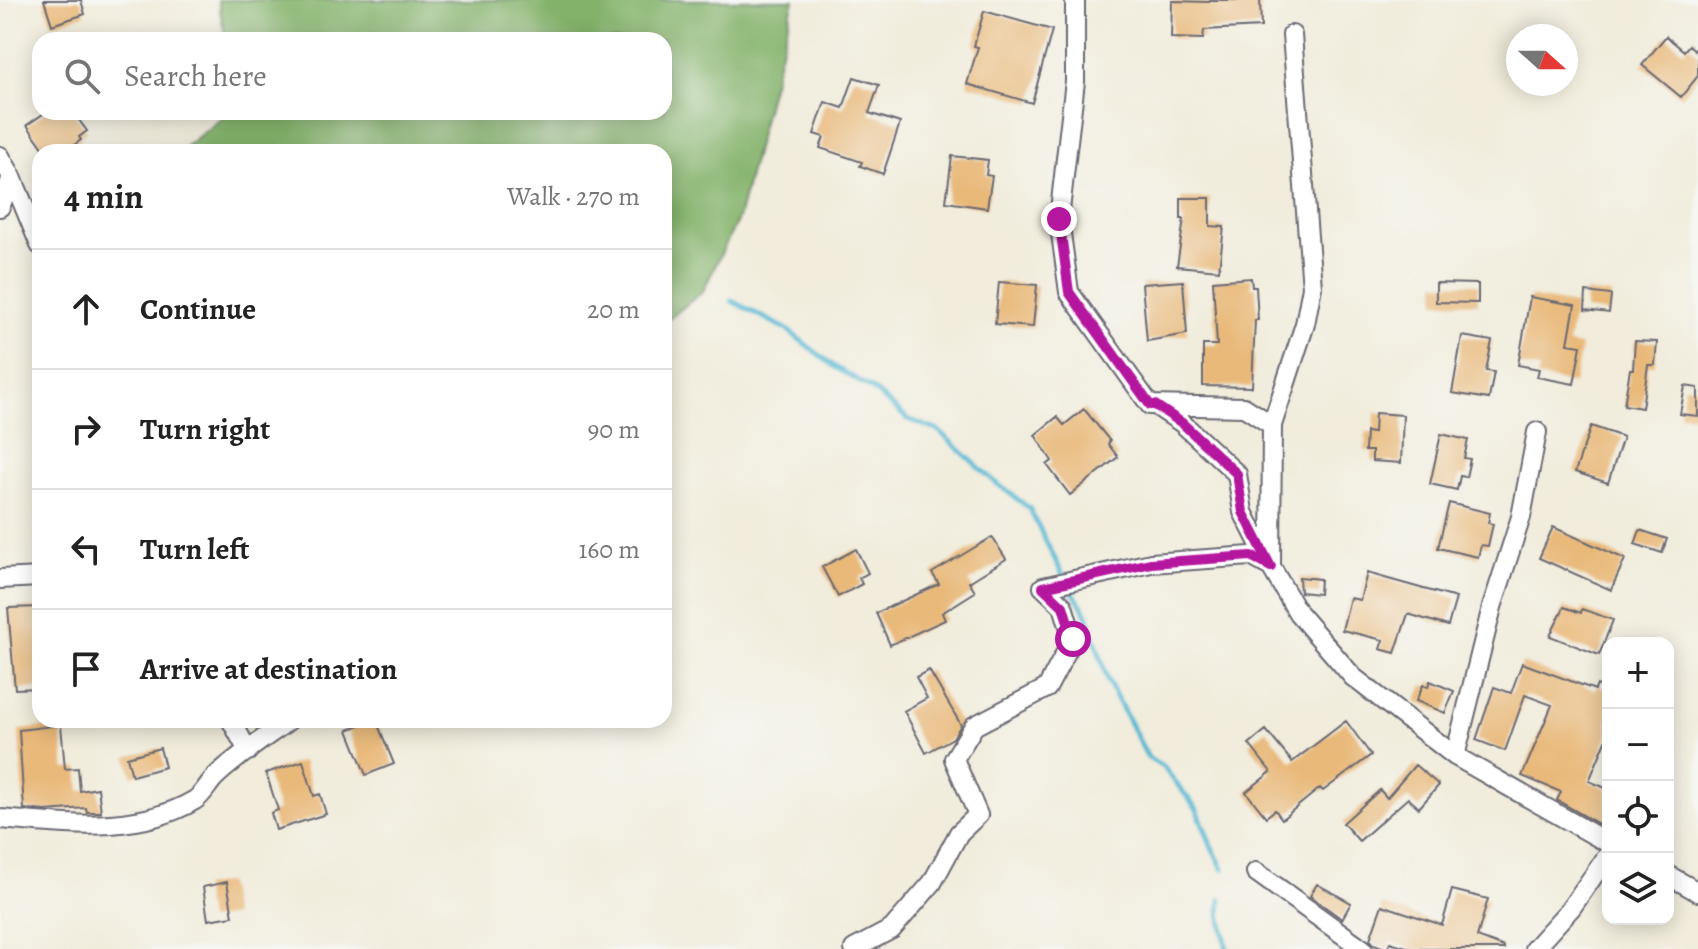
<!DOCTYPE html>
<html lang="en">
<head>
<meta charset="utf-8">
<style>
  body { margin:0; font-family:Alegreya,serif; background:#f2f2f2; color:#222 }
  .controls { position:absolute; right:24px; bottom:24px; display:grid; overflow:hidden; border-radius:16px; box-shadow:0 4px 20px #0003 }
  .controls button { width:72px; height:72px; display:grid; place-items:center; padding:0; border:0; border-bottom:2px solid #e0e0e0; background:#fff; color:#222; font:40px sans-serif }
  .compass { position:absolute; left:1506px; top:24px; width:72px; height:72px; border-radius:50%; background:#fff; box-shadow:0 4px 20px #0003; rotate:111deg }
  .stop { position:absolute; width:24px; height:24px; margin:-18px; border:6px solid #b5179e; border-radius:50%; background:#fff }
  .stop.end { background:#b5179e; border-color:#fff; box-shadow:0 2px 8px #0008 }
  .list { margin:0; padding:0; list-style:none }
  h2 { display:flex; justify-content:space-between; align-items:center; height:104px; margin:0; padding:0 32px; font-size:34px }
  h2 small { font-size:26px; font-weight:400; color:#767676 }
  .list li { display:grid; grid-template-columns:52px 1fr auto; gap:24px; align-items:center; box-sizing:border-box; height:120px; padding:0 32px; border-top:2px solid #e0e0e0 }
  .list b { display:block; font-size:30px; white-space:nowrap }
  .list em { font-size:26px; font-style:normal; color:#767676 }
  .icon { flex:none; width:44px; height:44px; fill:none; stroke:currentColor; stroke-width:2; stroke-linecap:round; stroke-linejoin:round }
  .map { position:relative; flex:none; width:1698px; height:949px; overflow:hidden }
  .search { position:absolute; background:#fff; box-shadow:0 4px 20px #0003; left:32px; top:32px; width:640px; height:88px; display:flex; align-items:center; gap:20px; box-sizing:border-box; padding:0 28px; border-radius:24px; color:#767676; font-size:30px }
  .panel { position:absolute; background:#fff; box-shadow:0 4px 20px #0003; left:32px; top:144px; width:640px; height:584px; border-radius:24px }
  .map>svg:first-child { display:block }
</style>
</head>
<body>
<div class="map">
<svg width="1698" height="949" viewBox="0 0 1698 949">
  <rect width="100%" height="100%" fill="#f6f6f2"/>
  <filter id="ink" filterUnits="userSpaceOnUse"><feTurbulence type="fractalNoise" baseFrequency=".0125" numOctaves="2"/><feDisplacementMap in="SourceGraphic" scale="16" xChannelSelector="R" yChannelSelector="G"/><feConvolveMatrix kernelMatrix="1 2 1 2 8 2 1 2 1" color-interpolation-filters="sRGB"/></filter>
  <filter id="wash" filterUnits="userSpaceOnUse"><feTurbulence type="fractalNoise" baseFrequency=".006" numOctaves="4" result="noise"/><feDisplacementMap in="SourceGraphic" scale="32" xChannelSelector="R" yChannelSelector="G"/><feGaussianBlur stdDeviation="1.8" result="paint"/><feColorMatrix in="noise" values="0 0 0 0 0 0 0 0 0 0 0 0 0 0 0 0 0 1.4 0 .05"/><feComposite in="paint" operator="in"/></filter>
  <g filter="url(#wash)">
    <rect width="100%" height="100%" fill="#f1ecdb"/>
    <path fill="#83b26b" stroke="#526a53" stroke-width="2" d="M218,0H794L738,219L703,291L664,323V152H185L182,149L230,112H664V40H226Z"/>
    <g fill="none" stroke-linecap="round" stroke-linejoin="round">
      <path stroke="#53b8d2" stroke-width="5" d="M732,301L786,329L835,367L872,389L908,419L939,431L995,482L1029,508L1064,577
        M1069,586L1087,614L1108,681L1148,758L1164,768L1197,809L1211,845L1223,869
        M1221,899L1220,913L1227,949"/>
    </g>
    <g id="blocks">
      <path fill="#e9b97a" d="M44,0H81L85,14L52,25Z
        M1209,0H1260L1261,27L1204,30L1203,39L1171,38L1172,1L1209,2Z
        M984,11L1052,30L1032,103L967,84L978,47L974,46Z
        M1666,36L1684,51L1689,45L1698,53V76L1681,97L1642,65Z
        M854,77L879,85L869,113L900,123L883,174L860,166L862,162L820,148L824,137L814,134L825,102L843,108Z
        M46,112H73L87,131L79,137L81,140L64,152H46L27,125Z
        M952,156L988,160L986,175L992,176L987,208L946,202Z
        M1181,198H1210V226L1224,227L1219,270L1177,266L1184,219H1181Z
        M1251,278L1252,287H1256L1258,320H1255L1252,387L1203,386V345H1217L1213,281Z
        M1183,281L1187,334L1147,341L1142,284Z
        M999,282L1037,285L1033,327L995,324Z
        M1436,283L1478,284V303L1436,302Z
        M1586,292L1611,295L1609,313L1585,310Z
        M1530,297L1575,305L1568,344L1581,346L1574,384L1537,377L1539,369L1518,365Z
        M1462,336L1492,341L1486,371L1494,372L1489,399L1452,393Z
        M1635,341L1657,342L1655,365H1648L1642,408L1624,405L1630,369H1633Z
        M1685,386L1698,388V416L1680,414Z
        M1084,409L1110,441L1108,444L1118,457L1070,495L1047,465L1052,461L1035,435L1057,417L1064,425Z
        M1375,413L1403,415L1401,463L1372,461V451H1365L1366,432L1374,433Z
        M1591,426L1623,437L1608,483L1575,472Z
        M1441,434L1468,440L1464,458L1470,459L1466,477L1460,476L1457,490L1430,484Z
        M1449,503L1490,513L1488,523L1493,524L1488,546L1481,545L1478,557L1438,548Z
        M1553,527L1625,559L1611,590L1539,558Z
        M1640,530L1667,539L1662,553L1635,544Z
        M992,537L1006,559L969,582L975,592L942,613L945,620L890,645L876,613L939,584L932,573Z
        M856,549L868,573L859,578L862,584L838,597L822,567Z
        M1367,573L1456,598L1448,626L1408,614L1395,653L1380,649L1383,640L1342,630L1350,598L1360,600Z
        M1299,577L1320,579L1319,594L1300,592Z
        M40,607V688L15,689L8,608Z
        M1564,607L1581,613L1582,609L1613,620L1599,655L1550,636Z
        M1522,663L1595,690L1597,685L1608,690V736L1589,781L1608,789V820L1603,818L1600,824L1597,823L1557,800L1561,792L1522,776L1552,705L1525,695L1505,751L1476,740L1494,687L1511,693Z
        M929,670L961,725L953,738L926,753L904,711L927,698L916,677Z
        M1430,681L1454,691L1445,713L1416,701L1423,685L1428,687Z
        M371,720H376L394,764L366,775L348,730Z
        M1346,721L1371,755L1323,791L1320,788L1282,819L1275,810L1266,817L1246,792L1271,772L1249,744L1266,730L1292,762Z
        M61,725L65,769L78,768L80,791L98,788L101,812H87L86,808L45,811L24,809L19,730Z
        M160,748L165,767L132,776L127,757Z
        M303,761L314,796L320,794L326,814L276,830L271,813L278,810L266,773Z
        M1415,765L1439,785L1419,808L1408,798L1359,841L1343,823L1380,790L1387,798Z
        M227,882L233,916L208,920L203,887Z
        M1317,884L1351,903L1342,919L1310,896Z
        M1452,890L1488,899L1477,937L1504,947V949H1413L1390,942L1387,949L1374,944L1370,939L1382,905L1442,925Z"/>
    </g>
  </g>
  <g filter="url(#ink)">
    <use href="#blocks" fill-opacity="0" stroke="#6a6973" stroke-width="2"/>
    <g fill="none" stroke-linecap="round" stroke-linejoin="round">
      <defs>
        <path id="minor" d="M1075,0V81L1059,219L1069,292L1150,405L1244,407L1272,425L1271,567L1298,613L1353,677L1455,756L1608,843
          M0,156L12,177L0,207
          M12,177L40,245
          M1155,405L1182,423L1237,474L1243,512L1270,565
          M1272,425L1305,324L1312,287L1292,35
          M0,579L40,577
          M1043,587L1151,563L1251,556L1271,567
          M231,720L248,751
          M1455,756L1492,607L1521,517L1537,432
          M0,819C65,824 136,835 195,800C203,795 208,784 215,777C237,756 265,738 289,720
          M1256,872L1363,949
          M1668,875L1698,892
          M854,949L892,929L932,883L959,833L978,815L954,759L974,726L1047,688L1073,639L1063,606L1043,587
          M1534,949L1571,908L1608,855"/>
      </defs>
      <use href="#minor" stroke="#6a6973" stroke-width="22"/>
      <use href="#minor" stroke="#fff" stroke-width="18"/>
    </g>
  </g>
  <g fill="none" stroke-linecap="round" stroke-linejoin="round" filter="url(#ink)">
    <path stroke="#b5179e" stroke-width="10" d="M1059,219L1069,292L1150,405H1155L1182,423L1237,474L1243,512L1271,567L1251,556L1151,563L1043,587L1063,606L1073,639"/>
  </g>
</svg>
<div class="controls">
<button>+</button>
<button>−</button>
<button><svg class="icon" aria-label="locate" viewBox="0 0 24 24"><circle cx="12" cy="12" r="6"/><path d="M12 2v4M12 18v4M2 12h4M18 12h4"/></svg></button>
<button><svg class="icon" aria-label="layers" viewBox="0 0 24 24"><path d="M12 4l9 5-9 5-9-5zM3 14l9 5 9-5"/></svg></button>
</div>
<svg class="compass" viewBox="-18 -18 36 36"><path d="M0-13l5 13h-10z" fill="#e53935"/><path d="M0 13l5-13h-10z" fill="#767676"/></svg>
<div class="stop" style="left:1073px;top:639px"></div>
<div class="stop end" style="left:1059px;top:219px"></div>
<div class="search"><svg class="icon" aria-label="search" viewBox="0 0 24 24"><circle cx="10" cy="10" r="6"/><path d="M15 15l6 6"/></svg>Search here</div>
<section class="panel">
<h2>4 min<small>Walk · 270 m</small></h2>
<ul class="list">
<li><svg class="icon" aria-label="ahead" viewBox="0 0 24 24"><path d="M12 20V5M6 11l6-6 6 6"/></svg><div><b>Continue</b></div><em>20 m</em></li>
<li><svg class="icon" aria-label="right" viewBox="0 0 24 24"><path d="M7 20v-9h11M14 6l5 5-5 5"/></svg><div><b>Turn right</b></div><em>90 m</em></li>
<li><svg class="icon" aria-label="left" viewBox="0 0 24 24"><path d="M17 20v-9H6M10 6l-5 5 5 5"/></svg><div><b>Turn left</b></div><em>160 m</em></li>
<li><svg class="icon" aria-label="arrive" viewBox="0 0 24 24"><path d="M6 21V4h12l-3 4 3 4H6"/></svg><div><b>Arrive at destination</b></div></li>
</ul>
</section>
</div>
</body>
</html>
